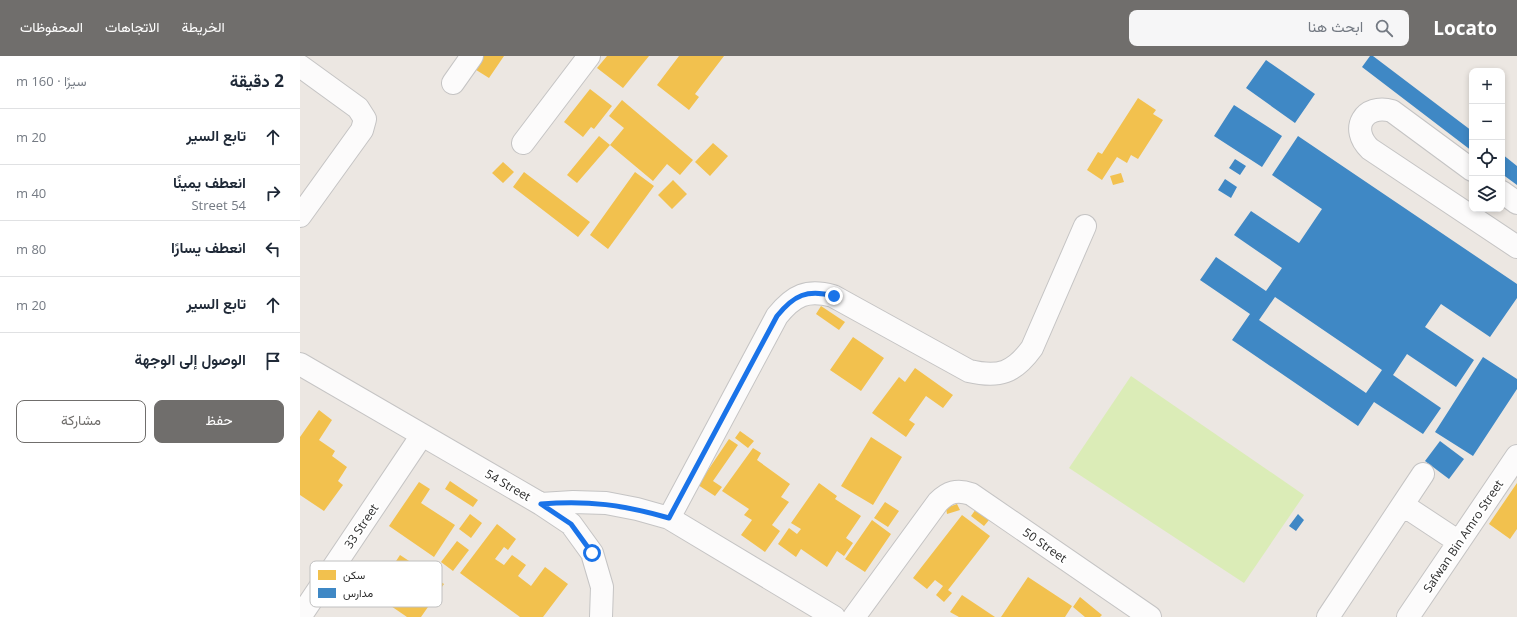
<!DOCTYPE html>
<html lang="ar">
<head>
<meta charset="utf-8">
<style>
  body { margin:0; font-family:"Open Sans",Vazirmatn,sans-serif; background:#f6f6f7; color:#1f2937; direction:rtl }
  .controls { position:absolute; right:12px; top:12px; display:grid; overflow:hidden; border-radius:8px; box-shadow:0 2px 6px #0003 }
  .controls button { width:36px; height:36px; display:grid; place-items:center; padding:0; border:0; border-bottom:1px solid #e0e1e3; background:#fff; color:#1f2937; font:20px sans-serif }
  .stop { position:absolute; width:12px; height:12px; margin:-9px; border:3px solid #1a73e8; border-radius:50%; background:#fff }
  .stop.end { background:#1a73e8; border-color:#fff; box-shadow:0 1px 4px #0008 }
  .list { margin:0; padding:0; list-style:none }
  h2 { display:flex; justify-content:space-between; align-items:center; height:52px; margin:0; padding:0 16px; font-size:17px }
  h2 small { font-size:13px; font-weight:400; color:#747a83 }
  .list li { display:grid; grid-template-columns:26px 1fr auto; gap:12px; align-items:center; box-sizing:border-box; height:56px; padding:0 16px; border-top:1px solid #e0e1e3 }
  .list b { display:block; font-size:15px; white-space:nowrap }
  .list p { margin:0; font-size:13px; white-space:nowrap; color:#747a83 }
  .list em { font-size:13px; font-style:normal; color:#747a83 }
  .actions { display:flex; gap:8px; padding:12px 16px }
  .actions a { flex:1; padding:9px 0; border:1px solid #706e6c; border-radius:8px; text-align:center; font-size:14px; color:#706e6c }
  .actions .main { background:#706e6c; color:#fff }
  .icon { flex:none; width:22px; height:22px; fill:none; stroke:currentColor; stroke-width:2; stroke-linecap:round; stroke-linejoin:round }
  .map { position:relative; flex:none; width:1217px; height:561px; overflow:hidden; direction:ltr }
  header { display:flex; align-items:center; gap:24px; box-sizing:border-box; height:56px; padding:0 20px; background:#706e6c; color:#fff }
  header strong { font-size:19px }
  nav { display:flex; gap:22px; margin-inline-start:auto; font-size:14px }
  .search { width:280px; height:36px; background:#f6f6f7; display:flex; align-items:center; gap:10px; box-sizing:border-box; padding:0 14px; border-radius:8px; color:#747a83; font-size:15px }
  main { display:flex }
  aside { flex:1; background:#fff }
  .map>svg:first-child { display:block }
</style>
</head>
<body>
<header>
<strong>Locato</strong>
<div class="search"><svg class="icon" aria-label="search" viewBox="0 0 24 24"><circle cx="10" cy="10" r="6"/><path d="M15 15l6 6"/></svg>ابحث هنا</div>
<nav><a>الخريطة</a><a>الاتجاهات</a><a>المحفوظات</a></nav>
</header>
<main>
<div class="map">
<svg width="1217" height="561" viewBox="0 0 1217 561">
  <rect width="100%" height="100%" fill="#ece7e2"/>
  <path fill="#dbecb7" d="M831,320L1004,439L944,527L769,412Z"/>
  <path fill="#f2c14e" d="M181,0H204L189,22L173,12Z
    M307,0H349L323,32L297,12Z
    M379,0H424L395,38L399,41L389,54L357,29Z
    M290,33L312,50L294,73L291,71L283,81L264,66Z
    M838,42L856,54L853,58L863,64L838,103L831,99L827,107L817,101L802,124L787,114L798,96L802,98Z
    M322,44L393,104L380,119L367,108L353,125L310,89L324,72L309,60Z
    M299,80L310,89L277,127L267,119Z
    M413,87L428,100L410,120L395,106Z
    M203,106L214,116L203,127L192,117Z
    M224,116L290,166L278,181L213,131Z
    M335,116L354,130L308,193L290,179Z
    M821,117L824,126L813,129L810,120Z
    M373,124L387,138L372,153L358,139Z
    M521,250L545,266L539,274L516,258Z
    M553,281L584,302L561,335L530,314Z
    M615,312L653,339L643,352L626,340L609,364L615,368L606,381L572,357L599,321L605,326Z
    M19,354L32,364L19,384L35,395L32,400L47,411L38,425L43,429L24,455L0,439V381Z
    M440,375L454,385L448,392L435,382Z
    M571,381L602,401L573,449L541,430Z
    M429,383L438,389L413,425L422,431L415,440L398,429Z
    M453,392L461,397L457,404L490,428L481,441L489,446L472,469L480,475L465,496L441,479L452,464L444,459L449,453L422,435Z
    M150,425L178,444L173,451L145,433Z
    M119,426L130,433L121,447L155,469L134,501L89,470Z
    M519,427L537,440L535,443L561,460L546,482L553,487L544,500L537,495L527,511L501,493L496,501L478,488L489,472L497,478L501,473L491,467Z
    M1217,427V473L1210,483L1189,468Z
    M585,446L599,455L588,471L574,462Z
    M657,448L660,454L647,458L646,452Z
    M676,453L689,464L684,470L671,460Z
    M170,458L182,467L171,482L159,473Z
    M662,459L690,480L648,534L652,537L644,546L636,539L643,530L635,524L627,533L613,522Z
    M572,464L591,478L565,516L545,503Z
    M197,468L216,483L208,494L204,491L195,503L204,509L212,499L226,509L218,520L231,530L245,511L268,528L243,561H220L160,517Z
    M157,485L169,494L153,515L141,506Z
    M100,499L144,528L121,561H107L69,535L78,522L83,525Z
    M728,521L772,550L765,561H701Z
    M662,539L695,561H659L650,556Z
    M780,541L802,559L800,561H785L773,551Z"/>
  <path fill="#3f88c5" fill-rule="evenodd" d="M1070,0H1073L1172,75V95L1062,11Z
    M966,4L1015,38L995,67L946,32Z
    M934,49L982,80L962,111L914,80Z
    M998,80L1217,228V242L1190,281L1141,248L1125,271L1174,304L1156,331L1107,298L1093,319L1141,352L1123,378L1074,346L1058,370L941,290L932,284L950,258L900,224L916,201L966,235L982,212L934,179L951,155L999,187L1022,153L972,119ZM975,241L1082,314L1066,337L959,264Z
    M1202,98L1217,110V129L1202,118Z
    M935,103L946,110L940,119L929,112Z
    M925,123L937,131L931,142L918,134Z
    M1183,301L1217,323V333L1173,400L1135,376Z
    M1140,385L1164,403L1149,423L1125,405Z
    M998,458L1004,464L996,475L989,470Z"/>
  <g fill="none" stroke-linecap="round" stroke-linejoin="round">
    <defs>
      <path id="minor" d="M0,10L58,52L65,63L62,74L0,160
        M153,27L172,0
        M223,87L289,0
        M1172,114L1092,55C1064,47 1049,73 1070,93L1217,191
        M1202,136L1217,147
        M0,308L241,448L271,468L292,497L302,531L301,561
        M241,448L273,446L306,447L337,453L369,462L534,561
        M1103,449L1159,486
        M369,462L477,260C494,239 507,233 533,240L669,315C699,322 714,317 732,292L785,170
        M0,561L122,379
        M554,561L638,446C648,436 657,433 671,438L850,561
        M1028,561L1123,418
        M1108,561L1217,400"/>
    </defs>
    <use href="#minor" stroke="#c5c4c4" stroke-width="24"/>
    <use href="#minor" stroke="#fcfbfb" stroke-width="22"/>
  </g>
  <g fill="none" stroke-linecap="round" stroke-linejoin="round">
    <path stroke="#1a73e8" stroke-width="5" d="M292,497L271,468L241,448C288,444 324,449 369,462L477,260C494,239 507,233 534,240"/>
  </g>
  <g text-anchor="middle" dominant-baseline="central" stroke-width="4" stroke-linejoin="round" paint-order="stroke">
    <g font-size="12" fill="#2d2d2d" stroke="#fff">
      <text transform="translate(208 429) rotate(30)">54 Street</text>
      <text transform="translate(61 470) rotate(-56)">33 Street</text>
      <text transform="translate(1163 480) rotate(-56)">Safwan Bin Amro Street</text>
      <text transform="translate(745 489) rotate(35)">50 Street</text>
    </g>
  </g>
  <rect x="10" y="505" width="132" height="46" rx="6" fill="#fff" stroke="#c0c0c0" stroke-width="1"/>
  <rect x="18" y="514" width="18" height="10" fill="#f2c14e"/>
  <rect x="18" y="532" width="18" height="10" fill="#3f88c5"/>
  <g font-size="11" fill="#2d2d2d">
    <text x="43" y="523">سكن</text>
    <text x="43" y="541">مدارس</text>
  </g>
</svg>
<div class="controls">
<button>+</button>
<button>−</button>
<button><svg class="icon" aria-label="locate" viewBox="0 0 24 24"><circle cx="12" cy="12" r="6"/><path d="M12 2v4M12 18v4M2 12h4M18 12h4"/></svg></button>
<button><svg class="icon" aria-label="layers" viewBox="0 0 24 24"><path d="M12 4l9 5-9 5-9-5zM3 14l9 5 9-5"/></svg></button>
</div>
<div class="stop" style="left:292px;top:497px"></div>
<div class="stop end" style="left:534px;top:240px"></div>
</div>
<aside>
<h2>2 دقيقة<small>سيرًا · 160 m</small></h2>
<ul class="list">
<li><svg class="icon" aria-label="ahead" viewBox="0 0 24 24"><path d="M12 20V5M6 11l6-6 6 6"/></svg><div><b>تابع السير</b></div><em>20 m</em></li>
<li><svg class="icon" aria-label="right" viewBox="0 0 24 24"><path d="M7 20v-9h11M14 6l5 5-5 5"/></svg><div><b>انعطف يمينًا</b><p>54 Street</p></div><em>40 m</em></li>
<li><svg class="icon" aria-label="left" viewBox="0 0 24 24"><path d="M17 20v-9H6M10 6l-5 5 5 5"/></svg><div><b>انعطف يسارًا</b></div><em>80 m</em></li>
<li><svg class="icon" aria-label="ahead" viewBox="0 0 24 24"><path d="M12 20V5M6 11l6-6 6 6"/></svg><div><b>تابع السير</b></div><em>20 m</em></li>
<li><svg class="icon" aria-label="arrive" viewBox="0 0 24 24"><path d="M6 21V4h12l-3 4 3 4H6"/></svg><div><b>الوصول إلى الوجهة</b></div></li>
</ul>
<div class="actions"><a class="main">حفظ</a><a>مشاركة</a></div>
</aside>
</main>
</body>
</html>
